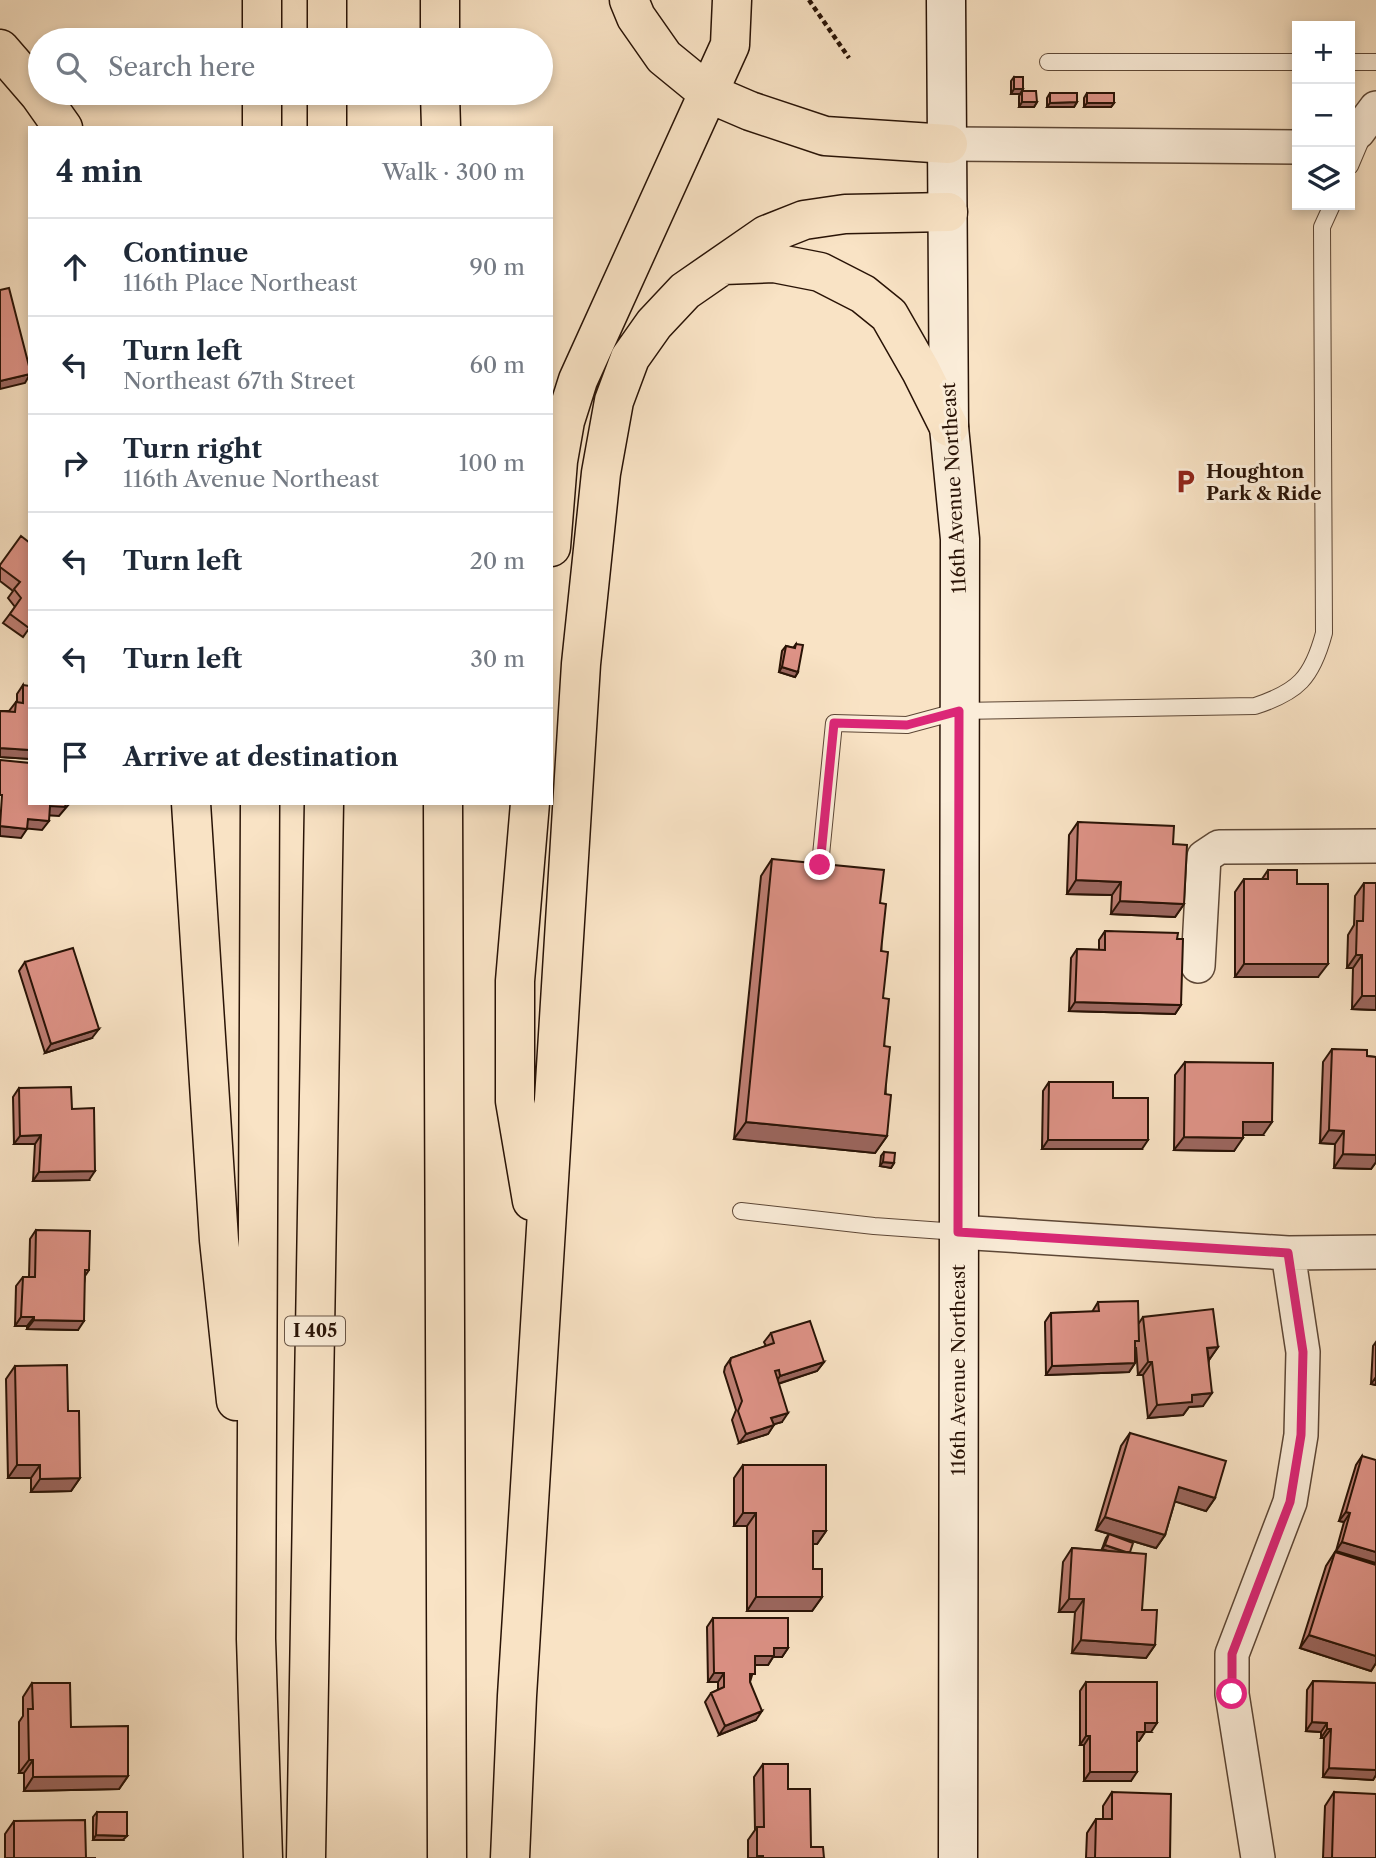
<!DOCTYPE html>
<html lang="en">
<head>
<meta charset="utf-8">
<style>
  body { margin:0; font-family:"Libre Caslon Text",serif; background:#f2f2f3; color:#1f2937 }
  .controls { position:absolute; right:21px; top:21px; display:grid; overflow:hidden; border-radius:0px; box-shadow:0 4px 10px #0003 }
  .controls button { width:63px; height:63px; display:grid; place-items:center; padding:0; border:0; border-bottom:2px solid #e0e1e3; background:#fff; color:#1f2937; font:35px sans-serif }
  .stop { position:absolute; width:21px; height:21px; margin:-16px; border:5px solid #db2777; border-radius:50%; background:#fff }
  .stop.end { background:#db2777; border-color:#fff; box-shadow:0 2px 7px #0008 }
  .list { margin:0; padding:0; list-style:none }
  h2 { display:flex; justify-content:space-between; align-items:center; height:91px; margin:0; padding:0 28px; font-size:30px }
  h2 small { font-size:23px; font-weight:400; color:#747a83 }
  .list li { display:grid; grid-template-columns:46px 1fr auto; gap:21px; align-items:center; box-sizing:border-box; height:98px; padding:0 28px; border-top:2px solid #e0e1e3 }
  .list b { display:block; font-size:26px; white-space:nowrap }
  .list p { margin:0; font-size:23px; white-space:nowrap; color:#747a83 }
  .list em { font-size:23px; font-style:normal; color:#747a83 }
  .icon { flex:none; width:38px; height:38px; fill:none; stroke:currentColor; stroke-width:2; stroke-linecap:round; stroke-linejoin:round }
  .map { position:relative; flex:none; width:1376px; height:1858px; overflow:hidden }
  .search { position:absolute; background:#fff; box-shadow:0 4px 10px #0003; left:28px; top:28px; width:525px; height:77px; display:flex; align-items:center; gap:18px; box-sizing:border-box; padding:0 24px; border-radius:38px; color:#747a83; font-size:26px }
  .panel { position:absolute; background:#fff; box-shadow:0 4px 10px #0003; left:28px; top:126px; width:525px; height:679px; border-radius:0px }
  .map>svg:first-child { display:block }
</style>
</head>
<body>
<div class="map">
<svg width="1376" height="1858" viewBox="0 0 1376 1858">
  <rect width="100%" height="100%" fill="#f9e3c5"/>
  <filter id="stains"><feTurbulence type="fractalNoise" baseFrequency=".00286" numOctaves="4"/><feColorMatrix values="0 0 0 0 .2 0 0 0 0 .09 0 0 0 0 .02 0 0 0 .5 -.17"/></filter>
  <radialGradient id="worn" r=".72"><stop offset=".6" stop-color="#630" stop-opacity="0"/><stop offset="1" stop-color="#630" stop-opacity=".3"/></radialGradient>
  <g fill="none" stroke-linecap="round" stroke-linejoin="round">
    <defs>
      <path id="lane" d="M1048,62H1297
        M1350,62H1376
        M1350,166L1364,133
        M820,865L834,723L907,725L959,711L1255,706C1298,692 1312,678 1324,633L1322,227L1332,205
        M741,1211L874,1226L958,1232"/>
      <path id="street" d="M1350,137L1358,132L1376,108
        M948,144L1297,147
        M1198,966L1204,857L1219,847L1376,846
        M958,1232L1288,1253L1376,1252
        M1258,1858L1232,1694V1654L1290,1502L1301,1435L1303,1352L1288,1253"/>
      <path id="secondary" d="M946,0L949,427L960,539L958,1858"/>
      <path id="highway" d="M440,0V40
        M629,0L636,17L664,57L708,93L750,111L825,136L948,144
        M262,40V0
        M327,40V0
        M0,49L39,94L63,128
        M440,93L441,128
        M262,128V93
        M327,128V93
        M723,265L774,263L820,272L863,294L889,315L921,371L949,427
        M551,547L558,461L565,421L578,380L730,45L732,0
        M191,803L219,1240L236,1401
        M260,803L256,1639L263,1858
        M443,803L447,1858
        M530,803L515,981V1101L532,1201
        M306,1858L324,803
        M510,1858L517,1696L581,664L601,473L614,401L630,358L654,324L685,291L766,235L804,220L845,214L948,212"/>
    </defs>
    <use href="#lane" stroke="#5d4736" stroke-width="18"/>
    <use href="#street" stroke="#5d4736" stroke-width="36"/>
    <use href="#secondary" stroke="#291306" stroke-width="41"/>
    <use href="#highway" stroke="#291306" stroke-width="41"/>
    <path stroke="#291306" stroke-width="4.5" stroke-dasharray="5 3.5" stroke-linecap="butt" d="M809,0L849,58"/>
    <use href="#lane" stroke="#fbedd9" stroke-width="16"/>
    <use href="#street" stroke="#fbedd9" stroke-width="33"/>
    <use href="#secondary" stroke="#fbedd9" stroke-width="38"/>
    <use href="#highway" stroke="#f9e3c5" stroke-width="38"/>
  </g>
  <path fill="#be7e73" stroke="#291306" stroke-width="2" d="M1014,77L1023,89L1020,94H1011V81Z
    M1022,91L1037,102L1034,107H1019V96Z
    M1050,93L1077,102L1074,107H1047V98Z
    M1087,93L1114,103L1111,107H1084V98Z
    M30,543V631L28,630L23,637L3,623L15,607L8,598L13,591L0,581V565Z
    M796,644L798,672L795,677L779,672L782,651L786,646L793,648Z
    M23,685L30,759L0,757V711H9L16,702H17V694Z
    M1078,822L1173,844L1184,904L1175,917L1111,914L1112,895L1067,894L1069,835Z
    M772,859L880,903L887,1136L875,1153L734,1139L761,876Z
    M1268,870L1297,884L1318,977H1235V892L1244,879H1262Z
    M1364,883H1376V1010L1352,1009L1353,968H1347L1348,935L1354,925L1355,896Z
    M1105,931L1177,939L1181,1005L1175,1014L1069,1011L1071,958L1077,949L1099,950V940Z
    M25,962L92,1038L45,1053L19,971Z
    M1332,1049L1367,1056L1376,1057V1162L1371,1169L1334,1168L1335,1144L1320,1143L1323,1062Z
    M1185,1062L1263,1135H1243L1234,1151L1174,1150L1175,1075Z
    M1049,1082L1113,1098L1142,1149H1042L1043,1091Z
    M19,1088L89,1180L33,1181L35,1144H14L13,1097Z
    M884,1152L894,1163L891,1168L880,1166L881,1156Z
    M36,1230L89,1270L85,1276L78,1330L27,1329V1326H15L16,1286L23,1277H29L30,1239Z
    M1098,1302L1139,1323L1143,1317L1218,1347L1209,1360L1203,1406L1189,1407L1183,1415L1148,1418L1143,1375H1138L1136,1347L1135,1363L1129,1372L1046,1375L1045,1322L1051,1313L1092,1312Z
    M771,1333L824,1362L817,1371L778,1384L782,1422L774,1424L768,1434L739,1443L732,1420L736,1410L724,1372L725,1367L731,1358L766,1346L764,1342Z
    M1376,1342V1385L1371,1384L1373,1346Z
    M15,1366L68,1411L80,1478L71,1491L31,1492V1478H8L6,1379Z
    M1130,1433L1215,1498L1206,1511L1175,1501L1165,1535L1156,1548L1096,1530L1121,1446Z
    M1362,1456L1376,1563L1336,1551L1344,1522L1339,1521L1356,1465Z
    M743,1465L826,1531L817,1544H813V1569L822,1597L812,1611H747V1526H734V1478Z
    M1109,1534L1130,1552L1142,1610L1155,1645L1146,1658L1072,1653L1075,1612H1059L1063,1562L1072,1548L1106,1551L1102,1549L1106,1538Z
    M1335,1552L1376,1565V1663L1371,1671L1300,1648L1326,1566Z
    M713,1618L788,1648L782,1657H773L768,1665H755L750,1682L756,1720L719,1735L705,1702L711,1693L718,1690V1682H708L707,1627Z
    M1313,1681L1376,1683V1775L1373,1780L1323,1777L1324,1738H1321V1732L1306,1731L1307,1690Z
    M1086,1682L1151,1732H1145L1139,1741H1137L1131,1781H1084V1745H1080V1691Z
    M32,1683L71,1727L128,1776L119,1789L24,1791V1773H19V1722L23,1716V1697Z
    M763,1764L788,1789L811,1847L824,1858H748V1840L755,1830L754,1777Z
    M1112,1792L1170,1858H1086L1087,1833L1096,1819H1103V1806Z
    M1334,1792L1376,1858H1323L1325,1806Z
    M97,1812L123,1840H93V1817Z
    M14,1821L86,1858H96H5V1834Z"/>
  <path fill="#9b665e" stroke="#291306" stroke-width="2" d="M1014,89H1023L1020,94H1011Z
    M1022,102H1037L1034,107H1019Z
    M1077,102L1074,107H1047L1050,103Z
    M1087,103H1114L1111,107H1084Z
    M30,374L25,383L0,389V381Z
    M782,667L798,672L795,677L779,672Z
    M0,748L30,750V759L0,757Z
    M63,803H70L59,816L44,815L50,806Z
    M28,819L49,821L42,830L21,828Z
    M0,826L27,829L21,838L0,836Z
    M1076,880L1121,882L1112,895L1067,894Z
    M1120,901L1184,904L1175,917L1111,914Z
    M1356,955H1362L1353,968H1347Z
    M1244,964H1328L1318,977H1235Z
    M1362,996H1376V1010L1352,1009Z
    M1075,1002L1181,1005L1175,1014L1069,1011Z
    M99,1029L92,1038L45,1053L51,1044Z
    M746,1122L887,1136L875,1153L734,1139Z
    M1243,1122H1272L1263,1135H1234Z
    M1329,1130L1344,1131L1335,1144L1320,1143Z
    M41,1135L35,1144H14L20,1136Z
    M1184,1137L1243,1138L1234,1151L1174,1150Z
    M1048,1140H1148L1142,1149H1042Z
    M1343,1154L1376,1155V1162L1371,1169L1334,1168Z
    M883,1162L894,1163L891,1168L880,1166Z
    M95,1171L89,1180L33,1181L39,1172Z
    M21,1317H34L27,1326H15Z
    M34,1320L84,1321L78,1330L27,1329Z
    M1218,1347L1209,1360L1207,1348Z
    M824,1362L817,1371L774,1385L780,1376Z
    M1148,1362H1152L1143,1375H1138Z
    M1135,1363L1129,1372L1046,1375L1052,1366Z
    M1376,1377V1385L1371,1384Z
    M1212,1393L1203,1406L1189,1407L1183,1415L1148,1418L1157,1405L1192,1395Z
    M788,1413L782,1422L765,1427L771,1418Z
    M774,1425L768,1434L739,1443L746,1434Z
    M17,1465H40L31,1478H8Z
    M80,1478L71,1491L31,1492L40,1479Z
    M1179,1487L1215,1498L1206,1511L1170,1500Z
    M1346,1512L1350,1513L1344,1522L1339,1521Z
    M743,1513H756L747,1526H734Z
    M1105,1517L1165,1535L1156,1548L1096,1530Z
    M813,1531H826L817,1544H804Z
    M1342,1542L1376,1552V1563L1336,1551Z
    M1105,1545L1130,1554L1127,1558L1102,1549Z
    M756,1597H822L812,1611H747Z
    M1069,1599H1084L1075,1612H1059Z
    M1309,1635L1376,1656V1663L1371,1671L1300,1648Z
    M1081,1640L1155,1645L1146,1658L1072,1653Z
    M774,1648H788L782,1657H773L768,1665H749L755,1656Z
    M714,1673H724L718,1682H708Z
    M762,1711L756,1720L719,1735L725,1726Z
    M1312,1722L1327,1723L1321,1732L1306,1731Z
    M1145,1723H1157L1151,1732H1139Z
    M1327,1729H1331L1324,1738H1321Z
    M1137,1732H1145L1139,1741H1131Z
    M1086,1736H1090L1084,1745H1080Z
    M29,1760H33L24,1773H19Z
    M1329,1768L1376,1770V1775L1373,1780L1323,1777Z
    M1090,1772H1137L1131,1781H1084Z
    M128,1776L119,1789L24,1791L33,1777Z
    M96,1835L127,1836L123,1840H93Z"/>
  <path fill="#dd9286" stroke="#291306" stroke-width="2" d="M1014,77H1023V89H1014Z
    M1022,91H1036L1037,102H1022Z
    M1050,93H1077V102L1050,103Z
    M1087,93H1114V103H1087Z
    M9,288L30,370V374L0,381V290Z
    M21,536L30,543L29,628L10,614L21,598L14,589L20,582L0,567V565Z
    M796,644L803,645L798,672L782,667L786,646L795,648Z
    M23,685L30,686V750L0,748V711L15,712L16,702L23,703Z
    M0,760L30,763V803H66L65,807L50,806L49,821L28,819L27,829L0,826L2,795H0Z
    M1078,822L1174,826L1173,844L1187,845L1184,904L1120,901L1121,882L1076,880Z
    M772,859L884,870L880,903L886,904L881,951L888,952L883,998L889,999L884,1046L890,1047L885,1094L891,1095L887,1136L746,1122Z
    M1268,870H1297V884H1328V964H1244V879H1268Z
    M1364,883H1376V996H1362V955H1356L1357,921H1363Z
    M1105,931L1178,933L1177,939H1183L1181,1005L1075,1002L1077,949L1105,950Z
    M73,948L99,1029L51,1044L25,962Z
    M1332,1049L1367,1050V1056L1376,1057V1155L1343,1154L1344,1131L1329,1130Z
    M1185,1062L1273,1063L1272,1122H1243V1138L1184,1137Z
    M1049,1082H1113V1098H1148V1140H1048Z
    M71,1087L72,1109L94,1108L95,1171L39,1172L41,1135L20,1136L19,1088Z
    M884,1152L895,1153L894,1163L883,1162Z
    M36,1230L90,1231L89,1270H85L84,1321L34,1320V1317H21L23,1277H35Z
    M1138,1301L1139,1341H1135V1363L1052,1366L1051,1313L1099,1311L1098,1302Z
    M1213,1309L1218,1347L1207,1348L1212,1393L1192,1395V1402L1157,1405L1152,1362H1148L1143,1317Z
    M810,1321L824,1362L780,1376L779,1370L775,1371L788,1413L771,1418L774,1425L746,1434L738,1411L742,1401L730,1363L731,1358L774,1343L771,1333Z
    M67,1365L68,1411H79L80,1478L40,1479V1465H17L15,1366Z
    M1130,1433L1226,1461L1215,1498L1179,1487L1165,1535L1105,1517Z
    M1362,1456L1376,1460V1552L1342,1542L1350,1513L1346,1512Z
    M743,1465H826V1531H813V1569H822V1597H756V1513H743Z
    M1109,1534L1133,1543L1130,1552H1126L1105,1545Z
    M1072,1548L1146,1554L1142,1610H1157L1155,1645L1081,1640L1084,1599H1069Z
    M1335,1552L1376,1565V1656L1309,1635Z
    M713,1618H788V1648H774V1656H755V1674H750V1682L762,1711L725,1726L711,1693L724,1687V1673H714Z
    M1313,1681L1376,1683V1770L1329,1768L1331,1729H1327V1723L1312,1722Z
    M1086,1682H1157V1723H1145V1732H1137V1772H1090V1736H1086Z
    M32,1683H70L71,1727L128,1726V1776L33,1777V1760H29L28,1709H33Z
    M763,1764H788V1789H810L811,1847H823L824,1858H763V1856H757V1827H764Z
    M1112,1792L1171,1794L1170,1858H1095L1096,1819H1112Z
    M1334,1792L1376,1794V1858H1332Z
    M97,1812H127V1836L96,1835Z
    M85,1820L86,1858H96H14V1821Z"/>
  <g fill="none" stroke-linecap="round" stroke-linejoin="round">
    <path stroke="#db2777" stroke-width="9" d="M820,865L834,723L907,725L959,711L958,1232L1288,1253L1303,1352L1301,1435L1290,1502L1232,1654V1694"/>
  </g>
  <defs>
    <symbol id="parking-bare" viewBox="-9 -9 18 18"><path d="M-3.5-5.5H1a3.5 3.5 0 0 1 0 7H-1V5.5H-3.5ZM-1-3.4V-.6H.8a1.4 1.4 0 0 0 0-2.8Z" fill="#8f2418" stroke="#fbedd9" stroke-width="2.5" paint-order="stroke"/></symbol>
  </defs>
  <g fill-rule="evenodd">
    <use href="#parking-bare" x="1168" y="464" width="35" height="35"/>
  </g>
  <g text-anchor="middle" dominant-baseline="central" stroke-width="6" stroke-linejoin="round" paint-order="stroke">
    <rect fill="#fbedd9" stroke="#685445" stroke-width="2" x="285" y="1316.5" width="60" height="29" rx="5"/>
    <g font-size="18" font-weight="bold" fill="#291306">
      <text x="315" y="1331">I 405</text>
    </g>
    <g font-size="19" font-weight="bold" fill="#291306" stroke="#fbedd9" text-anchor="start">
      <text x="1206" y="471">Houghton<tspan x="1206" dy="22">Park &amp; Ride</tspan></text>
    </g>
    <g font-size="19" fill="#291306" stroke="#fbedd9">
      <text transform="translate(954 488) rotate(-93)">116th Avenue Northeast</text>
      <text transform="translate(958 1370) rotate(-90)">116th Avenue Northeast</text>
    </g>
  </g>
  <rect width="100%" height="100%" filter="url(#stains)"/>
  <rect width="100%" height="100%" fill="url(#worn)"/>
</svg>
<div class="controls">
<button>+</button>
<button>−</button>
<button><svg class="icon" aria-label="layers" viewBox="0 0 24 24"><path d="M12 4l9 5-9 5-9-5zM3 14l9 5 9-5"/></svg></button>
</div>
<div class="stop" style="left:1232px;top:1694px"></div>
<div class="stop end" style="left:820px;top:865px"></div>
<div class="search"><svg class="icon" aria-label="search" viewBox="0 0 24 24"><circle cx="10" cy="10" r="6"/><path d="M15 15l6 6"/></svg>Search here</div>
<section class="panel">
<h2>4 min<small>Walk · 300 m</small></h2>
<ul class="list">
<li><svg class="icon" aria-label="ahead" viewBox="0 0 24 24"><path d="M12 20V5M6 11l6-6 6 6"/></svg><div><b>Continue</b><p>116th Place Northeast</p></div><em>90 m</em></li>
<li><svg class="icon" aria-label="left" viewBox="0 0 24 24"><path d="M17 20v-9H6M10 6l-5 5 5 5"/></svg><div><b>Turn left</b><p>Northeast 67th Street</p></div><em>60 m</em></li>
<li><svg class="icon" aria-label="right" viewBox="0 0 24 24"><path d="M7 20v-9h11M14 6l5 5-5 5"/></svg><div><b>Turn right</b><p>116th Avenue Northeast</p></div><em>100 m</em></li>
<li><svg class="icon" aria-label="left" viewBox="0 0 24 24"><path d="M17 20v-9H6M10 6l-5 5 5 5"/></svg><div><b>Turn left</b></div><em>20 m</em></li>
<li><svg class="icon" aria-label="left" viewBox="0 0 24 24"><path d="M17 20v-9H6M10 6l-5 5 5 5"/></svg><div><b>Turn left</b></div><em>30 m</em></li>
<li><svg class="icon" aria-label="arrive" viewBox="0 0 24 24"><path d="M6 21V4h12l-3 4 3 4H6"/></svg><div><b>Arrive at destination</b></div></li>
</ul>
</section>
</div>
</body>
</html>
